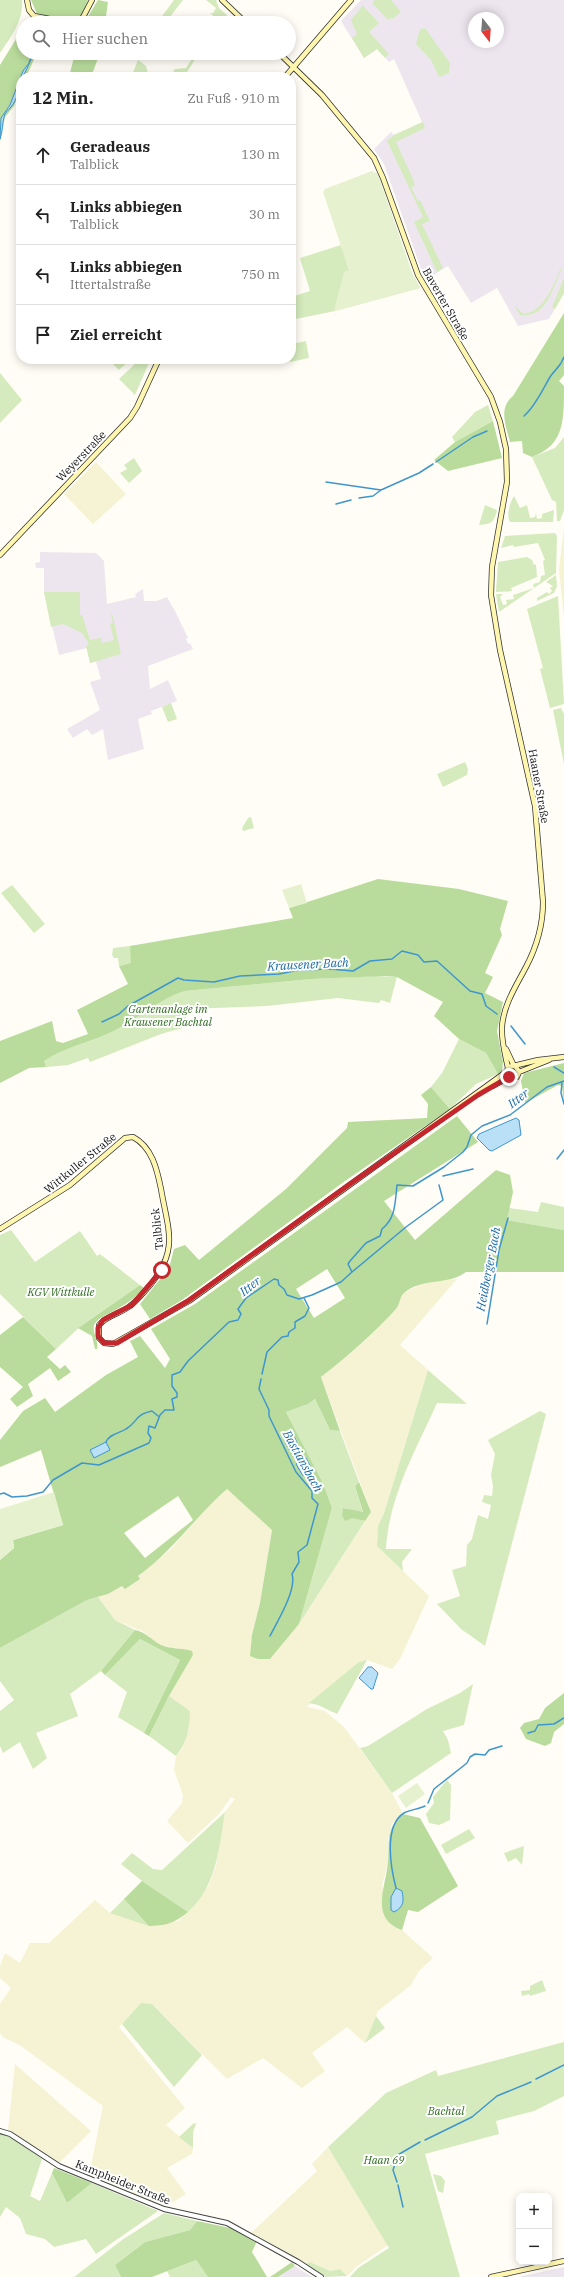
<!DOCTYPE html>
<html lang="de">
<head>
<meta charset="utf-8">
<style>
  body { margin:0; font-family:"IBM Plex Serif",serif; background:#f6f6f6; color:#222 }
  .controls { position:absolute; right:12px; bottom:12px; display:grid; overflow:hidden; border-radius:8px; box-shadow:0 2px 10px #0003 }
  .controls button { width:36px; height:36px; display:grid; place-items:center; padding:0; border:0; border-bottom:1px solid #e0e0e0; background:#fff; color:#222; font:20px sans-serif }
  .compass { position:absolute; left:468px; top:12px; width:36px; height:36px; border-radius:50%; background:#fff; box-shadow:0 2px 10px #0003; rotate:163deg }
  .stop { position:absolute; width:12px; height:12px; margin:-9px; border:3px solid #c4262e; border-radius:50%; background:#fff }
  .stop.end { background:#c4262e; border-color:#fff; box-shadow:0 1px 4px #0008 }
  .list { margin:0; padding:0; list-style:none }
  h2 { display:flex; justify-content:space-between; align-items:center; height:52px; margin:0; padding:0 16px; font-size:17px }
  h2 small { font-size:13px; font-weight:400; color:#767676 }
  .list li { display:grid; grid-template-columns:26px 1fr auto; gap:12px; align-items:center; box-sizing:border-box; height:60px; padding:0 16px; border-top:1px solid #e0e0e0 }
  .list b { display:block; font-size:15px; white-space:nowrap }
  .list p { margin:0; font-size:13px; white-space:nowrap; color:#767676 }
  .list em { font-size:13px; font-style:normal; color:#767676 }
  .icon { flex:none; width:22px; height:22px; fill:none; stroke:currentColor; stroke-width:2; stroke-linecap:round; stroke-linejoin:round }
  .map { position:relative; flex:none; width:564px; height:2277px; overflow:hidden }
  .search { position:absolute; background:#fff; box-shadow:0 2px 10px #0003; left:16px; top:16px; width:280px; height:44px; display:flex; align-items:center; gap:10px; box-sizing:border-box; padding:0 14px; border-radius:22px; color:#767676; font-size:15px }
  .panel { position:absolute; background:#fff; box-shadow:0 2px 10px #0003; left:16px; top:72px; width:280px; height:292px; border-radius:16px }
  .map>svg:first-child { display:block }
</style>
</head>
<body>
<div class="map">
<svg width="564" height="2277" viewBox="0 0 564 2277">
  <rect width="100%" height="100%" fill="#fffdf5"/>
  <path fill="#eee6ef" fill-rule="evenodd" d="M361,0H564V293L549,319L518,326L497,288L471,303L448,266L425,280L384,164L374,149L391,132L394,135L422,122L394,59L389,62L377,49L364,58L341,21ZM474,18H498V42H474Z
    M40,552L96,553L104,561L107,604L136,597L135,594L143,589L144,601H157L167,597L176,613L188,638L186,639L188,644L190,643L193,649L148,666L150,689L168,680L177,701L151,711L152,714L138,719L144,749L108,760L103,729L92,735L87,729L73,738L67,729L100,710L90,682L101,679L96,662L90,663L87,648L59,655L44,592V568H36L35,563L40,562Z
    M295,2266L312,2277H278Z
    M564,2267V2277H518Z"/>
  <path fill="#f6f3d4" d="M96,462L126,494L93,524L64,494Z
    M564,527V618L559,569Z
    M457,1279L400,1345L428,1370L384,1513L378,1526L377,1546L429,1596L400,1659L392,1669L367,1660L359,1662L307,1707L325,1711L344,1727L392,1793L403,1814L392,1824L388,1840V1863L382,1885L393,1926L402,1930L433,1958L419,1971L411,1985L378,2011L365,2043L347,2027L312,2053L325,2071L302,2088L263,2058L227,2079L152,2004L141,2003L119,2027L185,2108L166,2125L193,2148L192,2154L167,2168L186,2194L167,2206L151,2201L89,2176L103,2106L21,2046L3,2037L0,2033V2004L11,1988L0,1978V1966L5,1953L20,1963L30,1943H49L95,1900L110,1913L178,1921L192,1908L209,1885L216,1866L225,1812L235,1799L231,1797L219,1814L188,1843L167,1821L182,1803L183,1795L174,1770L176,1756L182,1749L189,1729L190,1711L169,1696L193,1655L183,1649L163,1646L152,1640L144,1632L115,1620L98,1597L108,1594L122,1586L133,1584L139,1579L138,1576L170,1550L211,1503L227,1489L272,1529L260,1603L252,1635L270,1659L299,1624L371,1512L321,1377L368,1338L397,1308L402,1294L425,1282Z
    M15,2064L91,2131L59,2163L8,2130Z
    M328,2147L388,2245L356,2267L347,2276L340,2269L330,2271L310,2262L306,2264L251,2233L317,2171L312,2164Z"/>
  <path fill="#d5ebbd" d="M0,0H22C24,20 11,37 0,53Z
    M174,0H183L166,22L167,23H157Z
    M206,0H216L219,8L227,15L223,19L218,20L210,13H213L216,8Z
    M375,0H391L401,12L393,19L391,18L388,20L372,3Z
    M364,4V7L379,23L369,32L389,54L385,58L377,49L364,58L352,38L357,34L351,20Z
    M425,28L450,63L449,73L439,77L431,60L416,44L420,29Z
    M196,53H199L184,77H177L178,75L173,71L175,69L186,68Z
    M138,60L146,66L149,77L132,75Z
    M423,122L425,128L396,142L413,179L415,186L411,187L418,201L420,200L430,221L422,224L443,268L437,272L414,222L423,217L387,141L394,135Z
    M341,245L349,270L415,278L420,288L335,311L291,320V297L310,291L300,258Z
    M562,265L561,270C553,288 546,319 520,315L514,305L523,314C545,312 554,283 562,265Z
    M564,278V293L555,309L552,307Z
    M291,341L297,343L306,341L309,358L290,362Z
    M112,359H145L149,363L135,395L119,379L134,365L130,360L119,370L113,364L115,362Z
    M0,373L22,400L0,423Z
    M488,405L493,421L455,442L452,437L475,412Z
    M564,437V510L560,521H557L556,502L552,500L532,457L555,448Z
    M134,458L142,471L129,483L120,473L127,469L124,465Z
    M514,496L520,508L527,505L530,518L535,517L536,513L537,519L542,518V514L554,510L553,522H510C506,515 510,502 514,496Z
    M485,505L497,510C494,523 491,524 479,525Z
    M555,533L557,536L556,573L499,612L496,594H503L500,597L503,605L507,604L506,600L514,599L513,595L534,588L533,584L540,582L541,576L545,575L543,561L545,560L538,543L514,547L513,545L501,548L505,536Z
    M527,557L532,560L534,565L536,564L537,577L511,588L512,591L496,592L498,562Z
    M556,575L557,586L554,593L537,601V598L547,592L549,594L552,591L550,588L553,586L546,582Z
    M44,592H80V615H82L90,640L101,638L102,643L114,640L110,624L113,623L110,612L113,617L121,654L90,663L86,646L89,644L82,633L63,624L51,627Z
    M558,596L564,704L550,708L540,669L543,668L527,609Z
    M171,703L177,719L168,722L162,707Z
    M561,708L564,714V764L553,710Z
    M465,762L468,769L467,775L443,787L437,774Z
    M251,817L254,828L243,831L242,828L248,818Z
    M12,885L45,924L34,933L1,893Z
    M164,942L132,963L119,966L118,958H114L112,955L113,948Z
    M375,976L397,977L390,1003L381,1000L379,1003L338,998L267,1006L186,1009V1027L161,1034L90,1062L88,1058L68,1065L46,1067L43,1061C63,1048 84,1044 105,1035C134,1023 156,1000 185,991L311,979Z
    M459,1039L486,1053L498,1074L476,1084L450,1109L431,1087L442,1073Z
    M541,1202L564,1207V1230L507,1220L509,1208L538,1212Z
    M11,1230L35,1262L80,1231L97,1256L100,1254L140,1285L82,1325L56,1349L0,1294V1235Z
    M428,1370L467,1404L437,1403C416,1450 389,1496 386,1549H412L402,1562L403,1571L377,1546L378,1526L384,1513Z
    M315,1399L330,1430L340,1431L359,1482L355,1486L363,1513L344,1508L342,1515L365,1521L299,1624L332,1508L323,1483L286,1412L308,1404Z
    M540,1411L546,1414L485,1646L461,1629L437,1604L460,1596L452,1570L466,1566L467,1545L472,1539L478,1515L488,1519L491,1505L482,1502L484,1495L492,1496L493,1486L491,1475L495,1454L488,1440Z
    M98,1597L115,1620L135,1630L101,1671L70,1694L78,1716L36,1733L47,1758L33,1769L20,1742L3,1753L0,1746V1711L14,1700L0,1681V1648L87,1600Z
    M140,1639L180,1660L144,1733L118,1717L127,1692L105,1675Z
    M367,1660L337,1714L318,1705L309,1703L359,1662Z
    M473,1684L464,1725L443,1731L448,1740L451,1753L392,1793L360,1748L368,1746L427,1709L460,1693Z
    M169,1696L190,1711C190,1728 187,1743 176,1756L149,1736Z
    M447,1780L451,1785L450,1820L439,1825L429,1823L426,1814L434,1803L433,1797Z
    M225,1812C219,1848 217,1886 188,1912L142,1881L121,1864L132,1853L153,1869L162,1870Z
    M469,1829L475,1838L446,1854L441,1845Z
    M524,1846L522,1865L516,1858L508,1862L504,1853Z
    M124,1899L149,1926L110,1913Z
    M542,1980L546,1991L530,1996L529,1994L522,1996L521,1991L530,1990V1986Z
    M141,2003L152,2004L202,2055L174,2087L122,2024Z
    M376,2016L385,2028L365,2043Z
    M564,2042V2096L534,2111L496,2121L499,2134L425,2154L460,2277H350L358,2268L389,2248L328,2147L386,2093L436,2070L438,2076Z
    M194,2123L196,2124L193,2132V2148L179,2137Z
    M0,2133L13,2138L42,2159L30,2196L40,2201L52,2173L67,2203L92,2183L158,2211L96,2254L86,2239L54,2247L45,2239L26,2234L20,2218L6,2207L0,2217Z
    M433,2174L441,2176L445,2181L443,2193L438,2191Z
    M164,2213L197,2221L190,2230L145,2242L115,2265L121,2277H74L122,2240Z
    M196,2260L208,2277H170L167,2271Z
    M310,2262L330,2271L340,2269L347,2276L326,2277L306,2264Z"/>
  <path fill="#b9dc9c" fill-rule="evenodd" d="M31,0H88L82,15L74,19L37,14Z
    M98,0L108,2L105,23H81L87,18Z
    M23,28V53H37L26,77H21V89L14,106L5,117L0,142V65Z
    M75,53H100L91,77H69Z
    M564,313V375L559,381L564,386C564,422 564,445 532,457L523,453L522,441L510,442C506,426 498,408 513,396Z
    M493,421L502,458L448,471L434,460L455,442Z
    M378,879L459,889L508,901L500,929L502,935L485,973L493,977L485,993L503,1002L497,1031L503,1062L502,1071L498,1074L486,1053L459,1039L434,1016L443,1002L397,977L385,976L311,979L185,991C156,1000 134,1023 105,1035C84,1044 63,1048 44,1061L46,1067L29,1068L0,1083V1041L52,1021L56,1041L63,1043L88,1034L77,1010L128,984L119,966L131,963L130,946L293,918L289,908Z
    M564,1063V1103L562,1086L558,1085L525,1103L521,1081L524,1073Z
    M431,1087L450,1109L345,1181L182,1300L150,1319L140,1304L169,1268L174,1249L185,1245L199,1260L286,1189L347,1128L348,1122L427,1118L428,1104L421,1095Z
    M457,1116L478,1142L384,1201L415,1240L496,1170L510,1175L513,1192L507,1220L564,1230V1272H466C448,1286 423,1277 404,1293C400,1296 400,1304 396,1309C373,1334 348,1356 321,1377L340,1431L330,1430L315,1399L308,1404L286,1412L323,1483L332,1508L299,1624L270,1659H258L250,1656L252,1635L260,1603L272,1530L227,1489C195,1517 172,1552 138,1576L140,1579L125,1589L122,1586L108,1594L87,1600L0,1648V1560L14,1548L13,1540L63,1525L41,1450L0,1467V1440L23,1411L45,1398L55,1412L106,1375L138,1357L130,1341L140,1336L165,1368L170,1359L151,1329L195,1304ZM327,1269L345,1298L314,1318L296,1289ZM178,1496L193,1520L145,1558L124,1533Z
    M140,1285L144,1288C131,1302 120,1308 104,1316C100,1318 96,1321 94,1325C92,1333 99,1341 97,1349H95L92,1336L78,1328Z
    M23,1317L56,1349L47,1357L60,1369L65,1365L71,1372L58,1381L50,1368L28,1384L33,1396L17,1407L10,1399L23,1387L0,1367V1335Z
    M359,1482L371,1512L365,1521L352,1518L345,1521L342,1515L343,1508L363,1512L355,1486Z
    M135,1630C146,1632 151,1640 161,1645C170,1649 182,1648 192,1651L193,1655L169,1696L149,1736L144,1733L180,1660L140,1639L105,1675L101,1671Z
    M564,1693V1724L554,1732L551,1743L545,1746L526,1739L520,1728L524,1723L539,1719L545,1708Z
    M403,1814L420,1818L458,1886L418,1912L408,1910L402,1930C369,1918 386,1887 388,1862C390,1840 385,1830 403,1814Z
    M142,1881L188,1912C175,1923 165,1926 149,1926L124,1899Z
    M54,2168L92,2183L67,2203L52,2173Z
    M197,2221L235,2229L257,2241L252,2252L267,2277H208L196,2260L152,2277H121L115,2265L145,2242L190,2230Z
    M292,2262L295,2266L278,2277H270Z"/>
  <path fill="#e6f2cf" d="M372,171L378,174L413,275L420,288L334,311L344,272L349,270L323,192L325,189Z
    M301,884L307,903L289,908L282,890Z
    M54,1492L63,1525L13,1540L14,1548L0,1560V1509Z
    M417,1783L425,1794L406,1808L398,1796Z"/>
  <path fill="#b9e0f7" stroke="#3f96cf" d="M32,53H34L23,77H21C21,86 17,100 11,107C8,111 5,112 4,117C2,124 3,131 0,139L1,118L10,105L23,71L29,63Z
    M516,1118L519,1120L521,1135L492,1151L489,1150L477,1138L479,1134Z
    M295,1438L301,1455L295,1458L285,1442L288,1439Z
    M106,1442L110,1450L94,1458L90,1450Z
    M306,1458L312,1470L303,1476L296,1464Z
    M368,1667H372L378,1673L373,1689H371L359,1678Z
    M396,1888L402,1891C404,1901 404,1907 394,1912L391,1910V1897Z"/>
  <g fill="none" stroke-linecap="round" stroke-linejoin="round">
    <path stroke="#3f96cf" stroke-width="1.5" d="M524,416C535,407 543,389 550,377C555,369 560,368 564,357
      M436,462L473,437L487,431
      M326,482L381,490L419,473L433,464
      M359,498L373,496L381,490
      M336,504L351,500
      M102,1022L119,1014L128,1006L178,978L184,980L214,982L240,976L279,974L299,970L330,969L353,971L370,961L392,959L402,951L418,955L424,962L437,961L470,991L482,994L486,1006L497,1014
      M511,1026L525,1044
      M554,1067L564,1073
      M562,1083L561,1093L564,1104
      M557,1159L564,1150
      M443,1176L473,1169
      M352,1272L406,1227L443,1200L439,1185
      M487,1324L499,1250L508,1218
      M262,1374L267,1352L282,1337L288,1336L289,1332L295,1328V1322L305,1316L309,1308L304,1298
      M261,1379L259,1389L269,1410V1416L296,1472L312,1491V1498L318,1504L307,1545L298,1552L299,1562L292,1574C297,1590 277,1622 270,1636
      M106,1442C109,1434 120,1433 126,1429C139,1421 134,1415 152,1411L158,1416
      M0,1494L4,1493L12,1497L27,1496L43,1492L53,1480L82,1463L99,1465L149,1443L151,1438L148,1433L149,1426L155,1428L160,1415L165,1410H174L172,1399L177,1397V1393L172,1386V1375L180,1372L188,1361L229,1322L238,1320L241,1314L238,1309L246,1298L274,1279L278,1280L279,1285L284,1289L287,1295L299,1299L312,1295L341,1282L352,1272L348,1264L350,1261L366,1243L380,1236L382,1229C396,1218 395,1202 397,1185L413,1186L444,1167L463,1152L467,1147L471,1135L482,1126L510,1115L547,1087L564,1081
      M528,1733L535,1731L538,1725L554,1724L564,1718
      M428,1803L434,1789L467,1763L470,1757L475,1754L485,1755L489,1750L502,1746
      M396,1888C391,1869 383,1826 404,1813C409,1810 419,1809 425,1806
      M536,2079L564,2065
      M425,2140L472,2117L497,2096L531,2082
      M396,2156L420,2142
      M396,2161L393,2170L397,2182
      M398,2185L403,2207"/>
    <defs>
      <path id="tertiary" d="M0,2131L10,2134L59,2166L164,2209L227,2223L298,2262L321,2277"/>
      <path id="secondary" d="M27,0L29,10L34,16L72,23L82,19L92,0
        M222,0L246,23
        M279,53L322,95L374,158L383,178L418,275L491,397L500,422L506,449L507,482L492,567L491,595L500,650L535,806L543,902C543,924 536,948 526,967C516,986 504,1004 502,1026C501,1040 505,1054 508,1068
        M285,77L351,0
        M0,555L130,418L137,407L159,359
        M506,1049L514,1066
        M519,1072L549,1060
        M493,1086L509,1077H517L519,1072L516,1067
        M0,1229L70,1185L125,1138L133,1137C152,1147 157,1169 161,1189C168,1230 179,1249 151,1284C144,1292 138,1300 130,1306C120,1314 107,1315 99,1325V1338L104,1343L113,1344L189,1301L506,1072L509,1067L538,1060L564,1057
        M491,2277L564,2261"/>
    </defs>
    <use href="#tertiary" stroke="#444" stroke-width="6"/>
    <use href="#secondary" stroke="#333" stroke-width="6"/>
    <use href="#tertiary" stroke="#fff" stroke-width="4"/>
    <use href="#secondary" stroke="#fff6b0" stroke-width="4.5"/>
  </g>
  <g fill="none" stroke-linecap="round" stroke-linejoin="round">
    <path stroke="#c4262e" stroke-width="5" d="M162,1270L132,1305L103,1320L98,1328V1336L104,1343H117L188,1301L350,1184L478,1095L509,1077"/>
  </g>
  <g text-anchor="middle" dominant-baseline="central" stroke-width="4" stroke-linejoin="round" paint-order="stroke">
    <g font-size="11" fill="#111" stroke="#fff">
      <text transform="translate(446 304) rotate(60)">Baverter Straße</text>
      <text transform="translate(81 456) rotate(-46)">Weyerstraße</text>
      <text transform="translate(539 786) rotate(80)">Haaner Straße</text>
      <text transform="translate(80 1163) rotate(-39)">Wittkuller Straße</text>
      <text transform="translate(157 1229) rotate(-96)">Talblick</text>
      <text transform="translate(123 2182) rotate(22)">Kampheider Straße</text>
    </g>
    <g font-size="11" font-style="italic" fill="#2f6b1f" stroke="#fff">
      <text x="168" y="1009">Gartenanlage im<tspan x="168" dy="13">Krausener Bachtal</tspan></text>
      <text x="61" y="1292">KGV Wittkulle</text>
      <text x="446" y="2111">Bachtal</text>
      <text x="384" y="2160">Haan 69</text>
    </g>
    <g font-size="12" font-style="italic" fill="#1768a6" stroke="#fff">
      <text transform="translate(308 964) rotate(-3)">Krausener Bach</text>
      <text transform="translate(518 1098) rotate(-37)">Itter</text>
      <text transform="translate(488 1269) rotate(-79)">Heidberger Bach</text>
      <text transform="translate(250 1286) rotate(-38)">Itter</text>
      <text transform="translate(303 1461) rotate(61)">Bastiansbach</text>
    </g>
  </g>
</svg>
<div class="controls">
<button>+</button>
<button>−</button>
</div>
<svg class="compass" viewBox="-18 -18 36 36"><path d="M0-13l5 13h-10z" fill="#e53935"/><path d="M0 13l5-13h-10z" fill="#767676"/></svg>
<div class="stop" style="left:162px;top:1270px"></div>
<div class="stop end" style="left:509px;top:1077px"></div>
<div class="search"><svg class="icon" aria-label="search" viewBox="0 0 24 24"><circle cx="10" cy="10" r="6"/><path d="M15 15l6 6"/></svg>Hier suchen</div>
<section class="panel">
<h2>12 Min.<small>Zu Fuß · 910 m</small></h2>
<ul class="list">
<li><svg class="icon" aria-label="ahead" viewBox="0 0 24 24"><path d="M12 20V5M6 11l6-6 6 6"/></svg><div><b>Geradeaus</b><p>Talblick</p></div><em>130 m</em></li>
<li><svg class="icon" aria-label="left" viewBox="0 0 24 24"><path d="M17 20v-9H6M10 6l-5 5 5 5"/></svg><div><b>Links abbiegen</b><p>Talblick</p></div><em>30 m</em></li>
<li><svg class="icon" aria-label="left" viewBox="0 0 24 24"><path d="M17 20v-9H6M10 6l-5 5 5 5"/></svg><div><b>Links abbiegen</b><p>Ittertalstraße</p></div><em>750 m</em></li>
<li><svg class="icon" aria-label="arrive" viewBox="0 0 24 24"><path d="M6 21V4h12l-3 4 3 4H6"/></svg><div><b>Ziel erreicht</b></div></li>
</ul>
</section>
</div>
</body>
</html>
